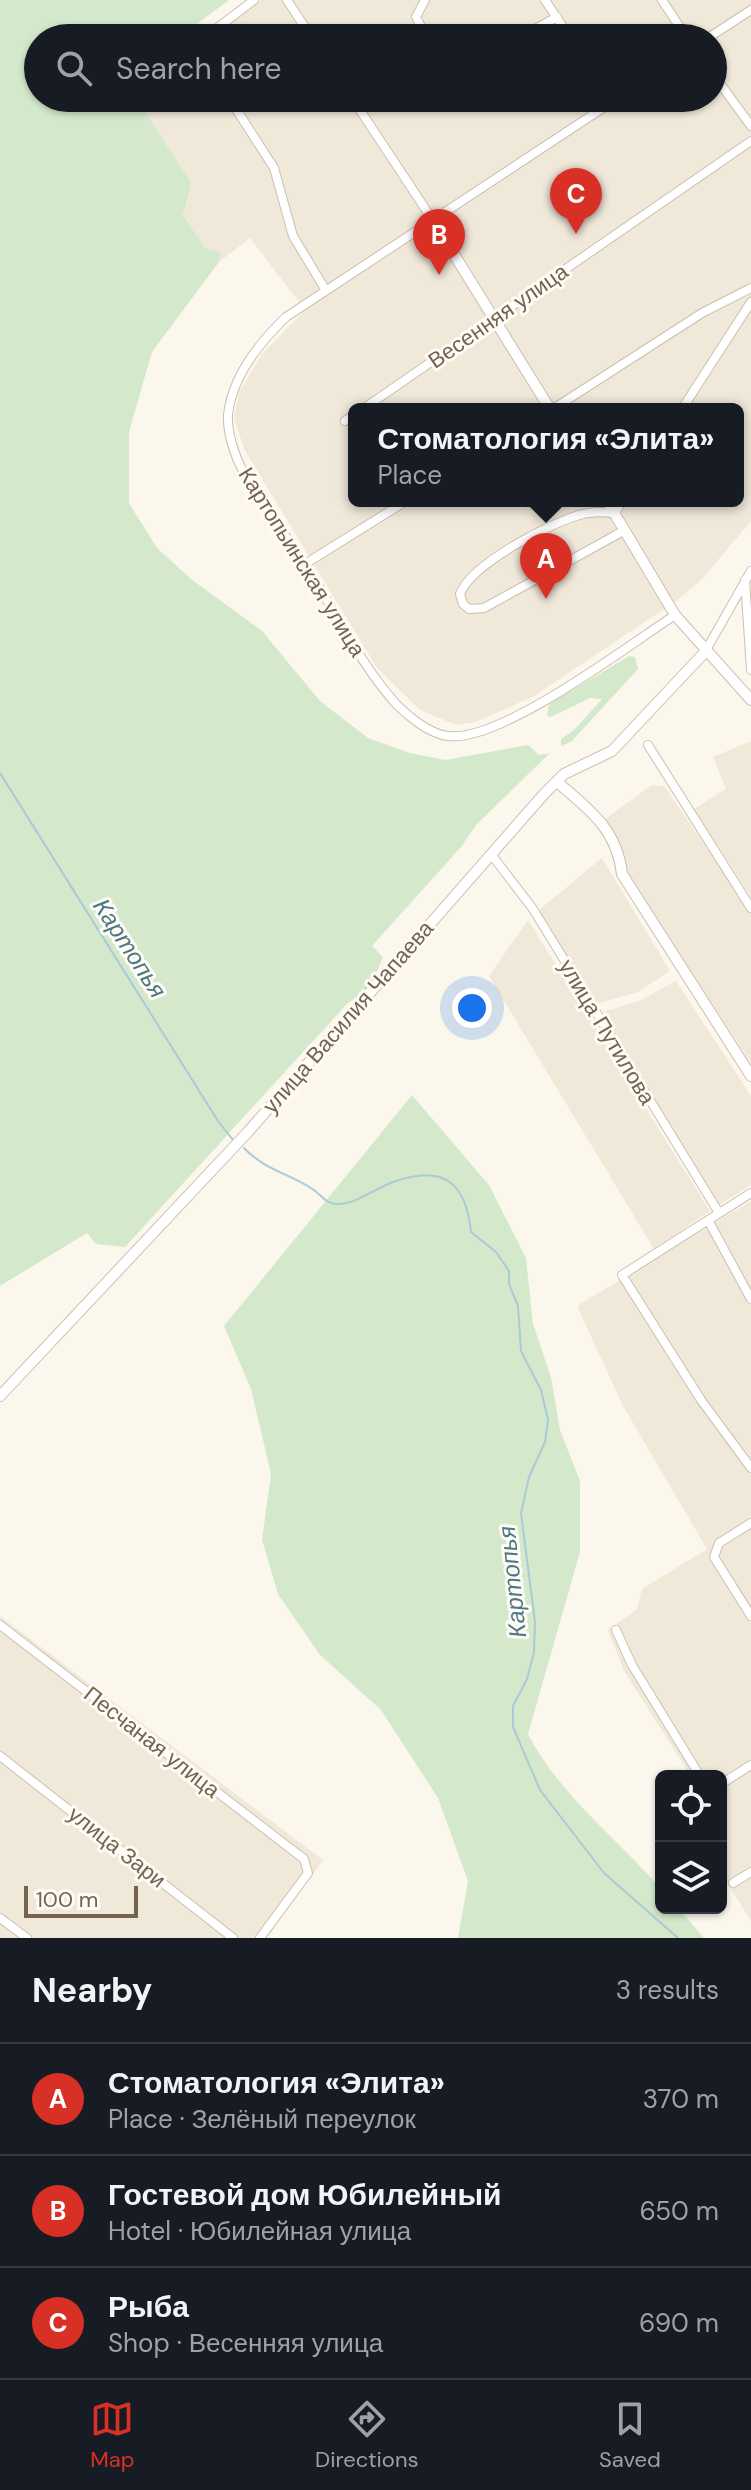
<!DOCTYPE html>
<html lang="en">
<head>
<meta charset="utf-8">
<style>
  body { margin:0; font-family:"DM Sans",sans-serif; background:#242831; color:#f1f3f6 }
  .controls { position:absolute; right:24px; bottom:24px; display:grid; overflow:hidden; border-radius:12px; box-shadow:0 2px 6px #0004 }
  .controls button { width:72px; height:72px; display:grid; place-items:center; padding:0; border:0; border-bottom:2px solid #363941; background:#171b24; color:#f1f3f6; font:40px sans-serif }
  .scale { position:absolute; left:24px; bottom:20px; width:114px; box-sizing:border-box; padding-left:8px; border:4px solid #766250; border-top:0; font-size:22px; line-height:28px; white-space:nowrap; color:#766250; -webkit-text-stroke:6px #fefbf4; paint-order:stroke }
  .you { position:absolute; left:472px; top:1008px; width:28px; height:28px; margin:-20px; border:6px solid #fff; border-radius:50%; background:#1a73e8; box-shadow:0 0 0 12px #1a73e833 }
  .badge { display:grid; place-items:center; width:52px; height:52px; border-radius:50%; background:#d93025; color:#fff; font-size:26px; font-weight:700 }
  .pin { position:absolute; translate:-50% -66px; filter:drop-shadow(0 2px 4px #0008) }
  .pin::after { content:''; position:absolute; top:42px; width:28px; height:24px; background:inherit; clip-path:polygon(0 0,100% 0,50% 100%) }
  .popup { position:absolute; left:348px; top:403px; width:396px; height:104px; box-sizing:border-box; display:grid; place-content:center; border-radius:12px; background:#171b24; filter:drop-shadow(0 2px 6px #0005); font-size:26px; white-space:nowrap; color:#9ea1a6 }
  .popup b { font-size:30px; color:#f1f3f6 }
  .popup::after { content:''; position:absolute; left:50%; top:100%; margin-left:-16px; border:16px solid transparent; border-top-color:#171b24 }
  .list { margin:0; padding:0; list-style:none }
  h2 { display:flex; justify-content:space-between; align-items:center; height:104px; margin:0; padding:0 32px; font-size:34px }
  h2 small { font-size:26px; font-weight:400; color:#9ea1a6 }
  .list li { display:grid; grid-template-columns:52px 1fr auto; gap:24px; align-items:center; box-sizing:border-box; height:112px; padding:0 32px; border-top:2px solid #363941 }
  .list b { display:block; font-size:30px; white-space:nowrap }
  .list p { margin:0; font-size:26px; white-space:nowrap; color:#9ea1a6 }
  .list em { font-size:26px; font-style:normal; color:#9ea1a6 }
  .icon { flex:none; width:44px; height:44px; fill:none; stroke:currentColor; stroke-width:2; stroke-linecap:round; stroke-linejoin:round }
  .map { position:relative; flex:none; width:751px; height:1938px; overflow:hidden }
  .search { position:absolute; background:#171b24; box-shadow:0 2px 6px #0004; left:24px; right:24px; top:24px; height:88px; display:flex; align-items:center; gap:20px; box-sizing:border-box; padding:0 28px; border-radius:44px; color:#9ea1a6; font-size:30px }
  .sheet { height:440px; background:#171b24 }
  nav { display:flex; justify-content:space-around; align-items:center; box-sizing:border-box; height:112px; border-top:2px solid #363941; background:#171b24; font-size:22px; color:#9ea1a6 }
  nav a { display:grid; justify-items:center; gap:4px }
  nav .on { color:#d93025 }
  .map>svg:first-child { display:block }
</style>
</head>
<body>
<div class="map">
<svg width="751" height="1938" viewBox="0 0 751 1938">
  <rect width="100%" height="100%" fill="#fcf7ed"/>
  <path fill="#f0e8d9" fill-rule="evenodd" d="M261,0H751V521L702,579L676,601L534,696L476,722L456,725L420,710L377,668L245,451L234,419L239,392L262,354L305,310L250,238L219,262L221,252L206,250L183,214L138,105L150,98H713V38H210ZM354,409H738V501H354Z
    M751,741V897L694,809L726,789L713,757Z
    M652,785L665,787L751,913V1063L630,878L619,844L605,819Z
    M602,858L670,971L638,992L596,1004L539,910Z
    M528,920L710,1211L654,1249L489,976Z
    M676,981L751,1096V1185L719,1205L601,1019L606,1011L639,1001Z
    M751,1201V1921L721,1873V1776H691L624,1671L608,1630L637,1609L642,1589L707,1549L623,1406L577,1306Z
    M0,1616L323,1860L267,1938H0Z"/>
  <path fill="#d4e9cb" d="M0,0H229L178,38H38V98H136L191,183L183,215L206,249L221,252L219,262L152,352L129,432V503L157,548L191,579L262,631L320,701L368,738L410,753L445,760L528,745L539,755L550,753L476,825L461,847L372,946L383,957L371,986L347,1004L125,1247L96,1244L87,1233L0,1286Z
    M629,656L635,657L638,669L571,742L561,746V739L574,730L602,699L590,698L551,717L547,716L549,704Z
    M412,1095L489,1185L526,1258L533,1324L551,1377L560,1430L580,1481V1552L528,1734C560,1796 616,1837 661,1889V1908H678L704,1938H458L468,1881L438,1798L381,1710L320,1655L278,1594L262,1540L271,1474L251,1389L224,1326Z"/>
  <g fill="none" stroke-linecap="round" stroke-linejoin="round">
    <path stroke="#a9cad6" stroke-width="2" d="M0,773L218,1121L233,1140
      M244,1148C264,1169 287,1173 311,1188C321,1194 324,1203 336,1204C356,1205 375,1188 393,1182C443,1164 466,1182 471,1232L496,1252L509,1271V1284L518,1306L521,1351L541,1390L548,1420L545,1442L529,1477L521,1513L535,1622L534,1652L527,1679L513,1706V1727L540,1790L604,1873L678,1938"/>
    <defs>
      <path id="minor" d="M287,0L312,38
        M425,0L416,17L427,38
        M545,0L570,38
        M662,0L687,38
        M204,38L254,0
        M519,38L557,17
        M708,38L751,10
        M713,74L751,126
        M229,98L274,168L293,236L325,289
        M352,98L432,219
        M618,98L286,317C260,342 232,377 228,415C227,433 235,457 244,473C260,505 285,533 304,563C335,610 359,663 397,705C409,717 430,734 448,736C500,743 629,645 675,615
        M363,409L751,141
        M553,409L702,313L751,288
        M682,409L751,302
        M345,421L354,415
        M622,501L615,513C604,512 594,511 583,514C553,521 471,564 460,594L463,604L469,609L484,608L625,530
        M305,564L406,501
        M745,580L751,670
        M705,652L751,571
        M648,745L751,908
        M491,854L533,909L719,1213
        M751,1193L622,1275L701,1400L751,1468
        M708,1220L751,1299
        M751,1523L719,1543L714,1557L751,1616
        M0,1625L304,1859L308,1873L260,1938
        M616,1630L632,1665L700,1776
        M0,1756L233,1938
        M721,1784L751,1765
        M733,1883L751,1872
        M0,1918L27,1938"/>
      <path id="tertiary" d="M432,219L550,409
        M607,501L675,615L751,700
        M557,782C589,809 617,829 622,874L751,1076
        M0,1396L247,1133L544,794L564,774L612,751L705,652"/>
    </defs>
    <use href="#minor" stroke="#ccbfb0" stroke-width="10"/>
    <use href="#tertiary" stroke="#ccbfb0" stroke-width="12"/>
    <use href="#minor" stroke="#fff" stroke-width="8"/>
    <use href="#tertiary" stroke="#fff" stroke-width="10"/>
  </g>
  <g text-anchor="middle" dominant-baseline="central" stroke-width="6" stroke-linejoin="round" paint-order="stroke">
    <g font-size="22" fill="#766250" stroke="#fefbf4">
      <text transform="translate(498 316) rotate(-35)">Весенняя улица</text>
      <text transform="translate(302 562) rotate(58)">Картопьинская улица</text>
      <text transform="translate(348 1017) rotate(-49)">улица Василия Чапаева</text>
      <text transform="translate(607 1032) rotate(59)">улица Путилова</text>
      <text transform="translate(152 1742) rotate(38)">Песчаная улица</text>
      <text transform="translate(117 1847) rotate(38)">улица Зари</text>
    </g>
    <g font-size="24" font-style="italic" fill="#4c7787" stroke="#fefbf4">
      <text transform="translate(130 948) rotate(57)">Картопья</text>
      <text transform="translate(512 1582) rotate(-96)">Картопья</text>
    </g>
  </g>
</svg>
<div class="controls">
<button><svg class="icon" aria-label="locate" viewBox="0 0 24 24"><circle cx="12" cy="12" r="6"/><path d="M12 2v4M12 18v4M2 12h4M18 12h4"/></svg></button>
<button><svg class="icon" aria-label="layers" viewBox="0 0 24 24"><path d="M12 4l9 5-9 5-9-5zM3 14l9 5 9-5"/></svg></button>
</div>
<div class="scale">100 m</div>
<div class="you"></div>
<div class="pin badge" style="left:546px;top:599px">A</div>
<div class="popup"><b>Стоматология «Элита»</b>Place</div>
<div class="pin badge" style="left:439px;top:275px">B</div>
<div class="pin badge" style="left:576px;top:234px">C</div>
<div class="search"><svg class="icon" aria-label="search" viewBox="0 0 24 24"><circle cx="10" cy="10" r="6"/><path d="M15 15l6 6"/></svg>Search here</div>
</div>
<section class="sheet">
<h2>Nearby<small>3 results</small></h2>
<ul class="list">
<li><span class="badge">A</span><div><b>Стоматология «Элита»</b><p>Place · Зелёный переулок</p></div><em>370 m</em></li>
<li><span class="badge">B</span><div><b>Гостевой дом Юбилейный</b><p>Hotel · Юбилейная улица</p></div><em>650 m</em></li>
<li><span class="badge">C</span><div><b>Рыба</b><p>Shop · Весенняя улица</p></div><em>690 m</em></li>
</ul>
</section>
<nav>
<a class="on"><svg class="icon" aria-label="map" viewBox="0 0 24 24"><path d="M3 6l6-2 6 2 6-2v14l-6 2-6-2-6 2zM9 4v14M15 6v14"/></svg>Map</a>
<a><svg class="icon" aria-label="directions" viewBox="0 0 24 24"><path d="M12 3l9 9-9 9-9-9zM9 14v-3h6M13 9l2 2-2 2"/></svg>Directions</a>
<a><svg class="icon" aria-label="saved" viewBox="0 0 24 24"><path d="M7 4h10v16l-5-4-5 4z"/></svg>Saved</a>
</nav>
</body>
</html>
